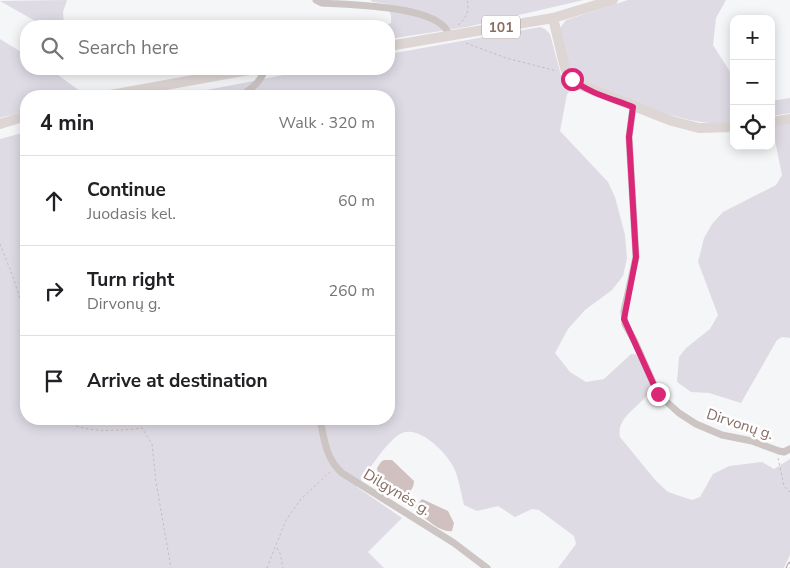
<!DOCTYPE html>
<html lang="en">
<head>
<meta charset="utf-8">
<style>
  body { margin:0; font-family:"Nunito Sans",sans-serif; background:#f6f6f6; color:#202124 }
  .controls { position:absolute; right:15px; top:15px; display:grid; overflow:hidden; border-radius:10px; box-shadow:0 2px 12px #0003 }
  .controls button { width:45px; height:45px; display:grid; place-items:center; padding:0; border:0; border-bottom:1px solid #e0e0e0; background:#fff; color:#202124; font:25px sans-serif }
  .stop { position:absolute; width:15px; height:15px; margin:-11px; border:4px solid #db2777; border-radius:50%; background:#fff }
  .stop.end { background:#db2777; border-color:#fff; box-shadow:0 1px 5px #0008 }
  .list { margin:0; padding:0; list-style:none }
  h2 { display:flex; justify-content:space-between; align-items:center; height:65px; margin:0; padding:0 20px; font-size:21px }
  h2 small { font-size:16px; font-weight:400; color:#757577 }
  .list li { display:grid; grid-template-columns:32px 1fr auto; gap:15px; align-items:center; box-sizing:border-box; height:90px; padding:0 20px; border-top:1px solid #e0e0e0 }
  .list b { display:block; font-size:19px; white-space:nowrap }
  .list p { margin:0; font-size:16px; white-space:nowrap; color:#757577 }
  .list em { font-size:16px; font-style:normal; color:#757577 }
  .icon { flex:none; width:28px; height:28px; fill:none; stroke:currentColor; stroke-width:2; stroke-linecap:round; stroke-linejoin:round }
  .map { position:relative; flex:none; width:790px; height:568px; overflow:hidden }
  .search { position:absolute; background:#fff; box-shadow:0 2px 12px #0003; left:20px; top:20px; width:375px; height:55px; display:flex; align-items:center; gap:12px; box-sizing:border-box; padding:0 18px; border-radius:20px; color:#757577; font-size:19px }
  .panel { position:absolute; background:#fff; box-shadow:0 2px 12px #0003; left:20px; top:90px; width:375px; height:335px; border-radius:20px }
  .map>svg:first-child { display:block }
</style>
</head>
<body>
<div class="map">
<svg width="790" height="568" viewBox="0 0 790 568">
  <rect width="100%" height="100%" fill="#f5f6f8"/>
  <path fill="#dfdbe5" d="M67,0L63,12L64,26H44L0,1Z
    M370,0H584L467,27L389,39V26H384L391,23V16L387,4L373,2Z
    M628,0H726L716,18L713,45L734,78V122C695,128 659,110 623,98C609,93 592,90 580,81C565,69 564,45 560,28L566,20Z
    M540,27L545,29L550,34L561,75L573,88L567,94L560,131L608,182L615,197L625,235L627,258L623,276L612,290L585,310L568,329L555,353L570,372L586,382L604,379L631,354H636C640,363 649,374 650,383C653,403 615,412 620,437L656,481L668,492L692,500L700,497L713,474L729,466L762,462L774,469L790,459V555L784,568H558L576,544L574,536L539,510L532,509L515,517L498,506L477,511L464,505C461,493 459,479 454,468C447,453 418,423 400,434C386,442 367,473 357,487L402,518L368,552L384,568H0V139L26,132V419H389V96H175L315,69H389V54Z
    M0,39L26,55V69H50L84,94L75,96H26V111L0,118Z
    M790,98V113L771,116V101Z
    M790,123V338L782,337L777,340L741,403L709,393L691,392L677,382L679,357L686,348L710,329L718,315L698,262L704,238L712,224L723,212L776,185L782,175L772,126Z"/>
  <path fill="#d0c0bf" d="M384,460H392L414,481C414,489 409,493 402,497C392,494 378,479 377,468L381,462Z
    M422,499L448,511L454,523L452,531C440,533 422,517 415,507Z"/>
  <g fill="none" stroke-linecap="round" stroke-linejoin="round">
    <path stroke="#c3bfbd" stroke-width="1" stroke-dasharray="2.5 2.5" stroke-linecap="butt" d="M458,25C466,19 470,10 467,0
      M466,43L506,58L557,71
      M0,244L13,277L26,318
      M63,419C83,434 118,431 142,428L152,444L156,482L171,568
      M778,458L784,486L790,492
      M277,548L280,553L283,568
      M267,568L286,520L301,499L330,472"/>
    <path stroke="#ccc5c3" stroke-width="7" d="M316,0L322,3C347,5 444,5 449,36
      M241,96C250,89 263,81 264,69
      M633,107L629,137L636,257L624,311L625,324L635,342L658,394L679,413L696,424L722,435L752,441L779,451L784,452L790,449
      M320,419C324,439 326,459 342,473L454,543L487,568"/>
    <path stroke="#ded6d4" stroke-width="10" d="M553,18L565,68L568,74L578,84L672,121L699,128L734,127
      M771,122L790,119"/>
    <path stroke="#ded6d4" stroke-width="10" d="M389,46L553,18L613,0
      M105,96L254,69
      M0,124L26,116"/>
    <defs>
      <path id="rail" d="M788,568L790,564"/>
    </defs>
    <use href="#rail" stroke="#b1a7a3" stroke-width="4.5"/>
    <use href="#rail" stroke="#fff" stroke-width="2.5" stroke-dasharray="8" stroke-linecap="butt"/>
  </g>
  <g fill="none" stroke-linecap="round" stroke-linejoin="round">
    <path stroke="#db2777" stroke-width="6" d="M572,79C588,93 613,99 633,107L629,137L636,257L624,319L658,394"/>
  </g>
  <g text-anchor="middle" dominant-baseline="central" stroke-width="5" stroke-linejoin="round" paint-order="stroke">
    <rect fill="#fff" stroke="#ac9a92" stroke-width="1" x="482" y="15.5" width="38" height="23" rx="4"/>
    <g font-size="14" font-weight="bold" fill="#896e64">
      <text x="501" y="27">101</text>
    </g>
    <g font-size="15" fill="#896e64" stroke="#fff">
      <text transform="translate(740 424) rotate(18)">Dirvonų g.</text>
      <text transform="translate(397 492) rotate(31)">Dilgynės g.</text>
    </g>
  </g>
</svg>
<div class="controls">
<button>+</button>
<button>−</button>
<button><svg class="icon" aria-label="locate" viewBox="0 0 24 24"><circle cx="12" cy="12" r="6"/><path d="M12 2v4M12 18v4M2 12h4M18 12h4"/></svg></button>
</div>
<div class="stop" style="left:572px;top:79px"></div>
<div class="stop end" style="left:658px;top:394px"></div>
<div class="search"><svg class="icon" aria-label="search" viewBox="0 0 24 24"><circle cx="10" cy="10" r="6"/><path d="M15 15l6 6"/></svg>Search here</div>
<section class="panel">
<h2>4 min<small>Walk · 320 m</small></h2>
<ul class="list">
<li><svg class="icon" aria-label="ahead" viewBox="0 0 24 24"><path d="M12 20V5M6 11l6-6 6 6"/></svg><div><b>Continue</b><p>Juodasis kel.</p></div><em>60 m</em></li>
<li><svg class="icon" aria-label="right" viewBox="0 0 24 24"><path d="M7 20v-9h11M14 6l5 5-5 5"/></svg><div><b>Turn right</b><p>Dirvonų g.</p></div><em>260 m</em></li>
<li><svg class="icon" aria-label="arrive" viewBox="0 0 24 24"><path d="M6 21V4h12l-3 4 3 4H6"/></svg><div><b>Arrive at destination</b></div></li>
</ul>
</section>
</div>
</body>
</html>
